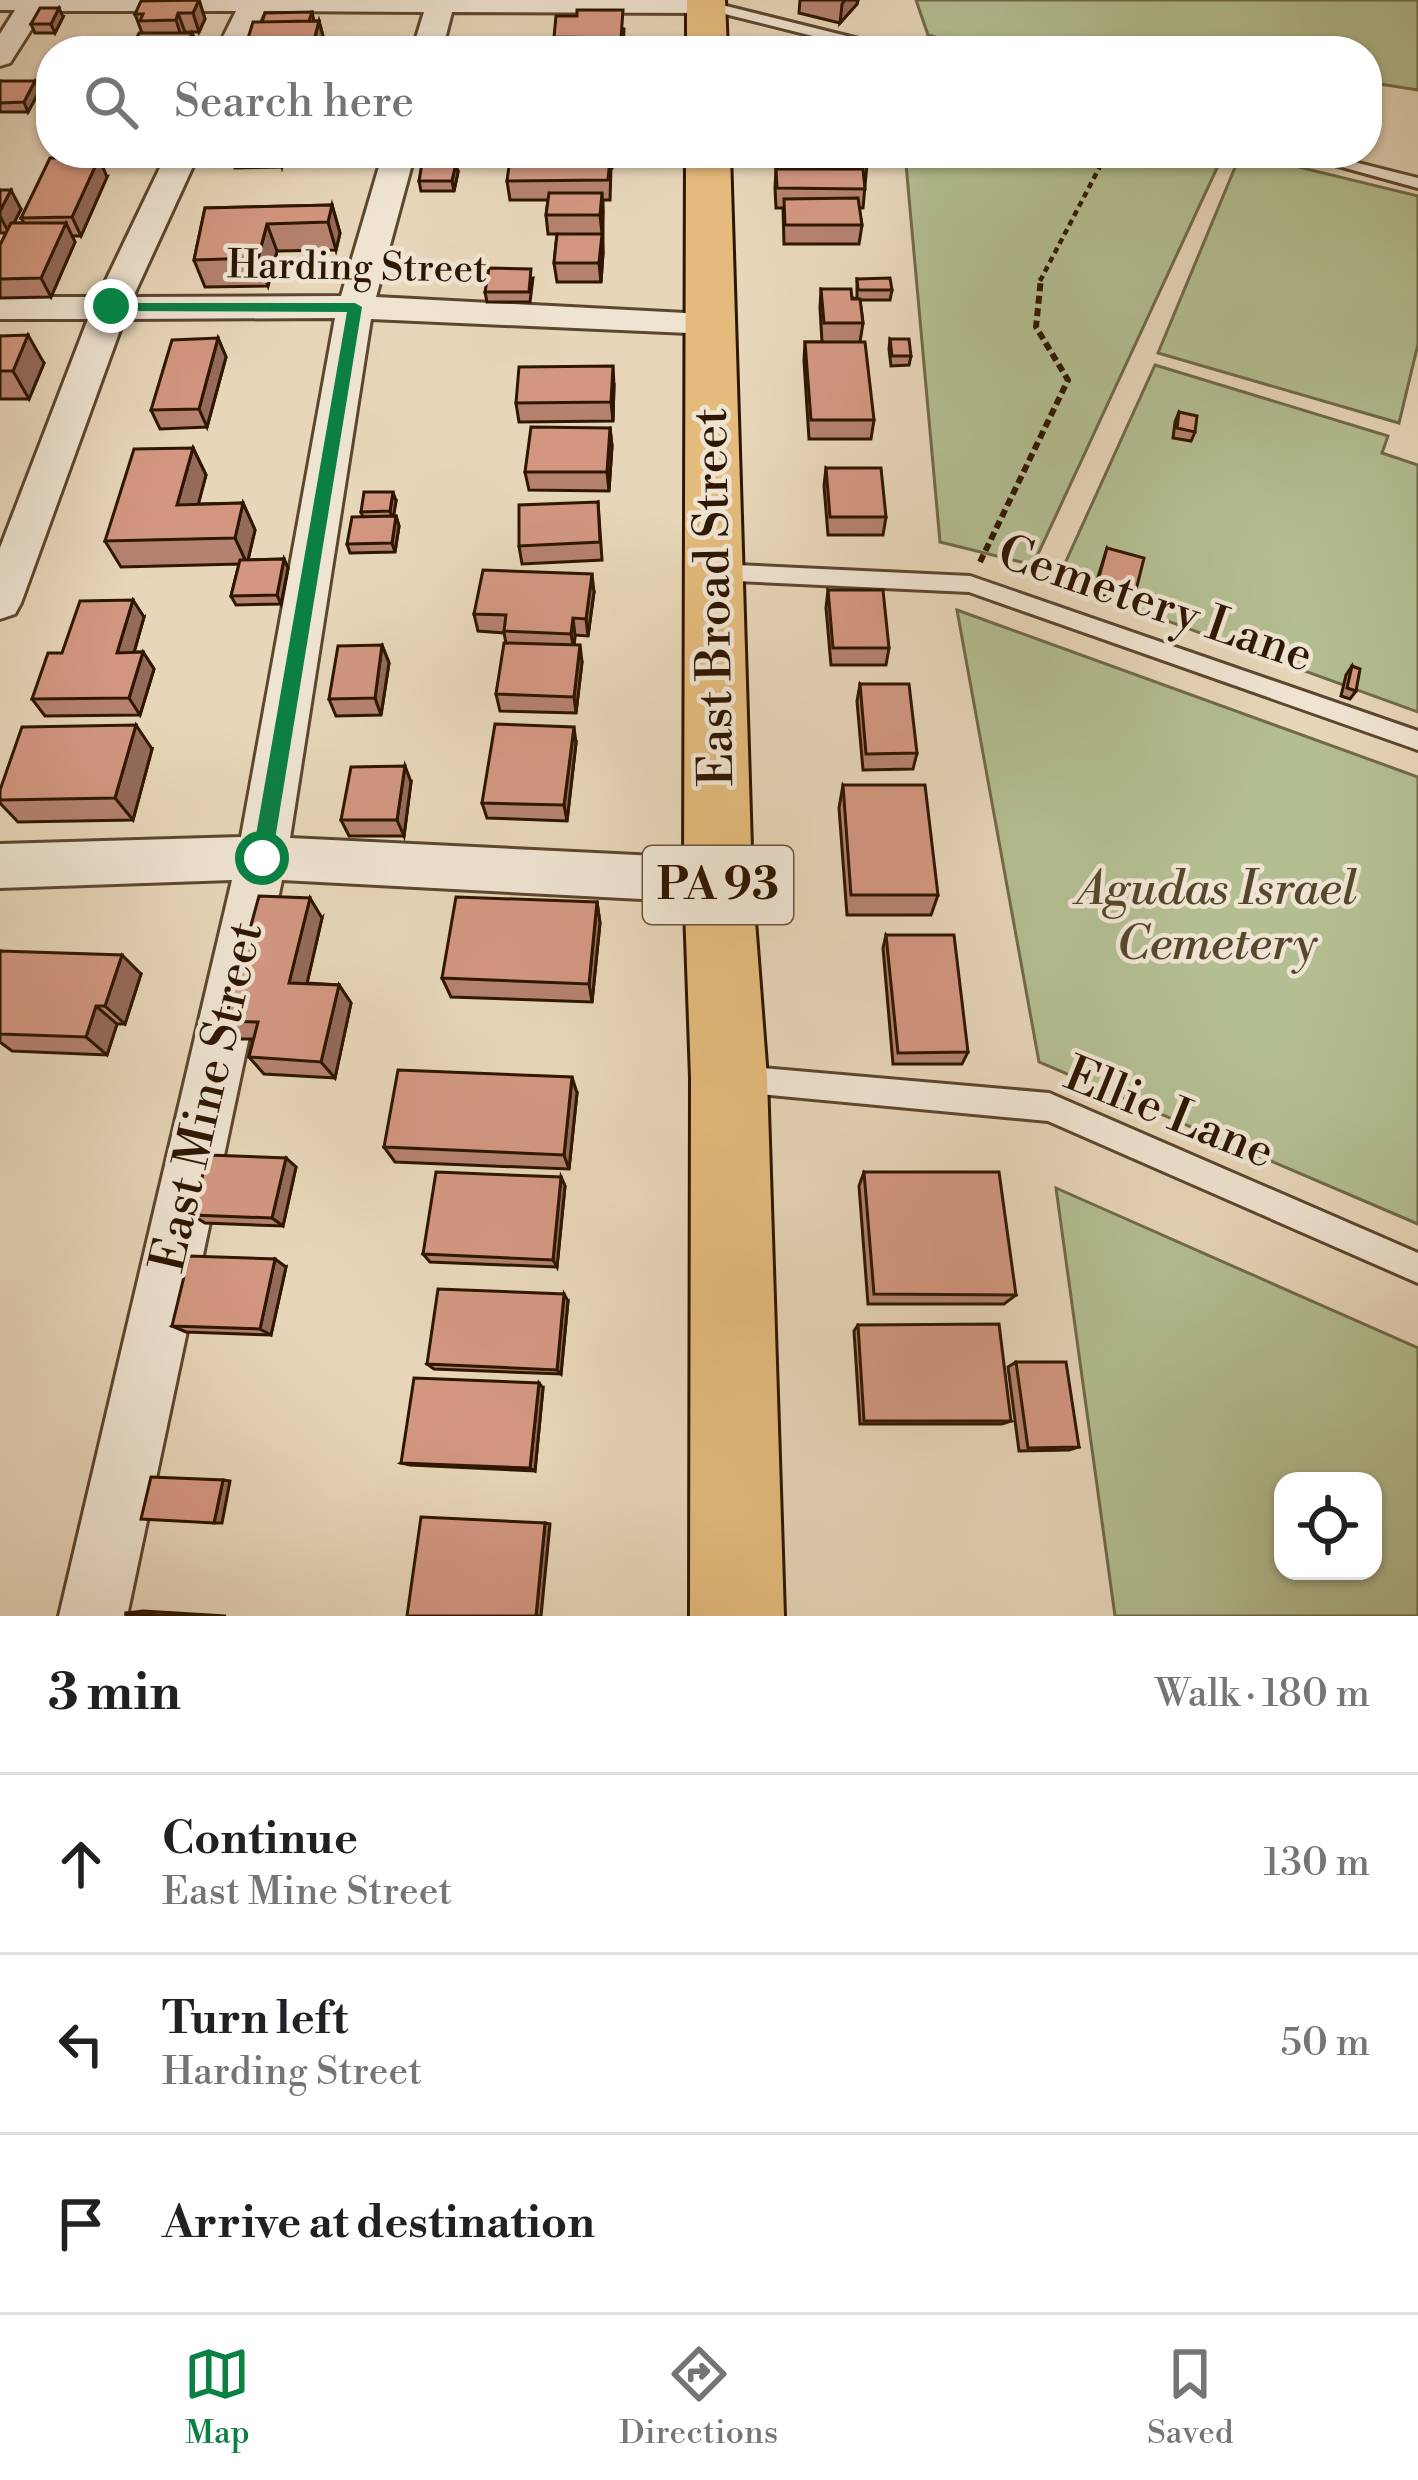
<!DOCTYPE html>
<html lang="en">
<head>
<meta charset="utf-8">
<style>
  body { margin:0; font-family:"Libre Bodoni",serif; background:#f2f2f2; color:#202124 }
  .controls { position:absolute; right:36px; bottom:36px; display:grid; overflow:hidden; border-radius:24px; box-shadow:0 3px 9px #0004 }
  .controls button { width:108px; height:108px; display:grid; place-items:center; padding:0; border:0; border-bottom:3px solid #e0e0e0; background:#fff; color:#202124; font:60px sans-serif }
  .stop { position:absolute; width:36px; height:36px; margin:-27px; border:9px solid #0b8043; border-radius:50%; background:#fff }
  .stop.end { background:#0b8043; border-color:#fff; box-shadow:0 3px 12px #0008 }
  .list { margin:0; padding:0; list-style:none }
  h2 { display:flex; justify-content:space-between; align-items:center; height:156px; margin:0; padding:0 48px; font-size:51px }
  h2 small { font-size:39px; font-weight:400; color:#757577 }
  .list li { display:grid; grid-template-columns:78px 1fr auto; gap:36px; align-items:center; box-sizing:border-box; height:180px; padding:0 48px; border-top:3px solid #e0e0e0 }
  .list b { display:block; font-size:45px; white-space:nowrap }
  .list p { margin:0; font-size:39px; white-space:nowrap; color:#757577 }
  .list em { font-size:39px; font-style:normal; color:#757577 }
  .icon { flex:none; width:66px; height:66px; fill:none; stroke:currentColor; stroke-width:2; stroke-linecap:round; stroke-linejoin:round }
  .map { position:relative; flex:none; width:1418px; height:1616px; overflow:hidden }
  .search { position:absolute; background:#fff; box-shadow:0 3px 9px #0004; left:36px; right:36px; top:36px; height:132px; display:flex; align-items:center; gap:30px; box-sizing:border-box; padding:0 42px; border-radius:48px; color:#757577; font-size:45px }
  .sheet { height:696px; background:#fff }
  nav { display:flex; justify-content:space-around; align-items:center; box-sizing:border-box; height:168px; border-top:3px solid #e0e0e0; background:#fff; font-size:33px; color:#757577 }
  nav a { display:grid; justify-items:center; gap:6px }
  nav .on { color:#0b8043 }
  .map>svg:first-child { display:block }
</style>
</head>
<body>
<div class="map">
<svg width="1418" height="1616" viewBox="0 0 1418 1616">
  <rect width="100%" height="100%" fill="#e7d6b9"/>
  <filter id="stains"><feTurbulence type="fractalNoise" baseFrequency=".00167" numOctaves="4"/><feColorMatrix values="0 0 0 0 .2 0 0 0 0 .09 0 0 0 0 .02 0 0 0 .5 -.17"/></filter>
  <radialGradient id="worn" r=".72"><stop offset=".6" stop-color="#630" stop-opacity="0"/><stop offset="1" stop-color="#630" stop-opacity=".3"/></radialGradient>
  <path fill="#b3be91" stroke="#706a48" stroke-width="3" fill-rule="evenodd" d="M916,0H1418V90L1367,82V51H987L928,35Z
    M905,153L1223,155L1033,565L940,542Z
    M1241,153L1418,196V344L1399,423L1158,353Z
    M1155,365L1388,436L1382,453L1418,465V712L1057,581Z
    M957,610L1418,777V1224L1039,1062Z
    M1056,1188L1418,1348V1616H1115ZM1283,1481H1373V1571H1283Z"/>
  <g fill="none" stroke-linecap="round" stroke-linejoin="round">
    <defs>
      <path id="lane" d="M706,1L895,48L897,51H873L701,8V2Z
        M1291,153H1318L1418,178V188Z
        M715,564L970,576L1418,731V750L969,592L715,580L704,572Z
        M738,1066L1049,1093L1418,1253V1283L1048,1121L738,1092L728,1088L724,1079L728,1070Z"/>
      <path id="street" d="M0,0H716L720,5L706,13L452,12L442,51H412L424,12L264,11L246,51H216L236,11H43L10,63L0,66V34L15,10H0Z
        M167,153H199L133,297L341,296L383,153H415L376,297L724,315L729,323L724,331L711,334L371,319L290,838L718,859L736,865L743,881L736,897L718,903L282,880L127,1616H59L232,880L0,888V844L241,837L335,318L124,319L21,603L15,614L0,619V548L88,319H0V297H98Z"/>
      <path id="highway" d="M687,0H725L727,51H687Z
        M686,153H730L752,881L767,1078L784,1616H690L691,1078L684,881Z"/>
    </defs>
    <use href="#lane" stroke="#5c462e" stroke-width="6"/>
    <use href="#street" stroke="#5c462e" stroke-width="6"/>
    <use href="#highway" stroke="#2e1600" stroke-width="6"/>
    <path stroke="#2e1600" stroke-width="4.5" stroke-dasharray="6 4.5" stroke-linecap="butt" d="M1040,281L1107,153"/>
    <path stroke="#2e1600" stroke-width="6" stroke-dasharray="8 4.5" stroke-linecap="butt" d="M980,562L1068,380L1036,327L1041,278"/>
    <use href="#lane" fill="#efe4d2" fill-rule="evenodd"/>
    <use href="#street" fill="#efe4d2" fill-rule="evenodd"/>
    <use href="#highway" fill="#e4bb7c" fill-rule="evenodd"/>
  </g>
  <path fill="#b5826f" stroke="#2e1600" stroke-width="3" d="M199,0L205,19L199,32H185L192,33L196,42L192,51H135L133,46L142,33L135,14Z
    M800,0H858L857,4L840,23L799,13Z
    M312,12L314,21H319L324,40L321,51H248L246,45L262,22Z
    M577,16L624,29L623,51H555L554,37Z
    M63,17L55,33H35L31,24Z
    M0,81L40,90L28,112H0Z
    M230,153H286L282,167L235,168Z
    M423,153H459L458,159H424Z
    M513,153H613L612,168H611L610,200H603V253L601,282H557L554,263L557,234H548L546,215L548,200H510L507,181L514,158Z
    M780,153H868L863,208H859L862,225L859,244H784L783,208H776L775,188L776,169H780Z
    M458,172L454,191H421L419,181Z
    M107,177L81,236H72L75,242L51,297L0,298V245L6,233H0V190L21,209L14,223H24L21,218Z
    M332,205L340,233L336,250L277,251L268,286L205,287L194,260L205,208Z
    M533,278L530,302H487L485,292Z
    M857,279L892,290L890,300H860L863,323L860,342L874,420L871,439H809L804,361L805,342H822L820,308L821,289L857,299Z
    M0,336L44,363L29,399H0Z
    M218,338L226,357L207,427L160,429L151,410Z
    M890,339L911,356L909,365L891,366L889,349Z
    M614,385L613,421L519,422L516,403Z
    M1179,412L1195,432L1191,441L1173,438L1175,422Z
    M610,428L612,446L609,491L529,490L525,472Z
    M193,448L206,475L198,504L243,503L255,530L248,560L284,559L288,568L281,604L236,605L231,596L239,564L121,567L105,541Z
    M826,468L886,517L883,535H828L824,486Z
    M396,501L393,516H396L399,526L395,552L350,553L347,544L363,517L361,512Z
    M598,502L602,560L522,564L519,546Z
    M1107,548L1135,594L1131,603L1093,593Z
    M828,590L889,648L886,665H831L826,608Z
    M594,592L588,636L575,635L574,645L582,662L576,713L500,711L496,694L506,643L504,633L478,631L474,614Z
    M144,617L134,652H143L154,669L140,715L45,716L32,699L62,653Z
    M382,645L389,663L381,715L336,716L329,699Z
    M1352,666L1356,691L1350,699L1341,696L1346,675Z
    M860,684L917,753L913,769L863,770L857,701Z
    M576,743L567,821L487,818L482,803Z
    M152,749L133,820L18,822L0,803V790Z
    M411,782L404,836H349L341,820Z
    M843,785L938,895L931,915H847L839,808Z
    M597,902L600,923L592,1002L451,997L442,978Z
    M322,918L307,983L339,985L351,1003L335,1078L264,1074L249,1057L253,1039H241L225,1021Z
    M886,935L968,1052L962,1064H893L883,948Z
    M0,951L141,974L125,1024H117L107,1055L12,1051L0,1042Z
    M577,1093L569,1169L395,1162L384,1147Z
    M286,1158L296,1167L283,1226L205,1223L192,1215Z
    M864,1172L1016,1295L1004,1304H868L859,1186Z
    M561,1177L565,1186L557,1267L430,1262L423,1254Z
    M286,1267L271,1335L186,1332L172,1326Z
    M568,1301L561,1374L434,1369L427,1364Z
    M858,1325L1011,1421L1002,1424H860L854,1331Z
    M1016,1362L1079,1447L1069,1450L1019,1451L1008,1367Z
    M543,1388L535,1471L410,1465L401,1463Z
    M143,1611L226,1616H126V1613Z"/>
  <path fill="#946a5a" stroke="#2e1600" stroke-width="3" d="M199,0L205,19L199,32L193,13Z
    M845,0H858L857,4L840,23L842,4Z
    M59,8L63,17L55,33L51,24Z
    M178,13L185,32L182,39L176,20Z
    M319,21L324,40L321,51H315L313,44Z
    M192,33L196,42L192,51H189L187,46Z
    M35,81L40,90L28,112L24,102Z
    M278,153H286L282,167Z
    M99,158L107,177L81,236L72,217Z
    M456,163L458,172L454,191L452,181Z
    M11,190L21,209L9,233L0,216V211Z
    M602,193L603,212L602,234L600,215Z
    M332,205L340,233L336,250L328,222Z
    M66,223L75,242L51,297L41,278Z
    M267,224L277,251L268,286L258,258Z
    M602,234L603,253L601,282L599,263Z
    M28,335L44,363L29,399L13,371Z
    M218,338L226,357L207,427L199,409Z
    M613,366L614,385L613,421L611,402Z
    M610,428L612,446L609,491L607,472Z
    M193,448L206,475L191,532L177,505Z
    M393,492L396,501L393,520L390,511Z
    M243,503L255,530L247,564L235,538Z
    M396,516L399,526L395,552L392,543Z
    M284,559L288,568L281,604L277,595Z
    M592,574L594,592L588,636L586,619Z
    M133,600L144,617L129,670L117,653Z
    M573,618L575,635L574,651L571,634Z
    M382,645L389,663L381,715L375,698Z
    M580,645L582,662L576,713L574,697Z
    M143,652L154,669L140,715L129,698Z
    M136,725L152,749L133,820L115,798Z
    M574,727L576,743L567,821L564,805Z
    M405,766L411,782L404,836L397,820Z
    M310,898L322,918L303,1001L289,983Z
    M597,902L600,923L592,1002L589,984Z
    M122,955L141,974L125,1024L105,1006Z
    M339,985L351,1003L335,1078L321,1062Z
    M96,1006L117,1024L107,1055L86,1037Z
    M572,1077L577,1093L569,1169L564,1155Z
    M286,1158L296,1167L283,1226L272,1218Z
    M561,1177L565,1186L557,1267L553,1260Z
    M275,1259L286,1267L271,1335L260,1329Z
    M564,1294L568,1301L561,1374L557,1370Z
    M539,1383L543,1388L535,1471L530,1468Z
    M223,1480L230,1481L222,1523H214Z
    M545,1523L550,1524L541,1616H536Z"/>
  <path fill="#d39781" stroke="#2e1600" stroke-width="3" d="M199,0L193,13H178L176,20L140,21L143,14H135L141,1Z
    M40,8H59L51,24H31Z
    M577,10H623L621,38L554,37L556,16H577Z
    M312,12L309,21L262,22L265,13Z
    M319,21L313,44L246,45L253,22Z
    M139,33H192L187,46H133Z
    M0,81H35L24,102L0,103Z
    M782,153H868L869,160H782Z
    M50,158H99L72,217L21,218Z
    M510,158H610L608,180L507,181Z
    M422,163H456L452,181H419Z
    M776,169H863L865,189L777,188Z
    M0,190H11L0,211Z
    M549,193H602L600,215H546Z
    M858,198L862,225H785L784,199Z
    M332,205L328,222L267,224L258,258L194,260L205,208Z
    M11,223H66L41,278L0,279V245Z
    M557,234H602L599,263H554Z
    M489,268L531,269L529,292H485Z
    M890,278L892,290H858L857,279Z
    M821,289H851L852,299H860L863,323H824Z
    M28,335L13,371H0V336Z
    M218,338L199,409L151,410L172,340Z
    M890,339H909L911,356H892Z
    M805,342H865L874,420H811Z
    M613,366L611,402L516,403L519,367Z
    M1179,412L1197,416L1195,432L1177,428Z
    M531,427L610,428L607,472H525Z
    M193,448L177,505L243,503L235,538L105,541L134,449Z
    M826,468H881L886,517H830Z
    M364,492H393L390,511L361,512Z
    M598,502L600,542L519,546V505Z
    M396,516L392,543L347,544L352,517Z
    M1107,548L1144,558L1135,594L1097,584Z
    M284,559L277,595L231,596L240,560Z
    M483,570L592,574L586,619L573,618L571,634L504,631L506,615L474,614Z
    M828,590H883L889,648H833Z
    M133,600L117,653L143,652L129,698L32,699L48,653H62L80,601Z
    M504,643L580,645L574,697L496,694Z
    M382,645L375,698L329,699L338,646Z
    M1352,666L1360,669L1356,691L1347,688Z
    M860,684H909L917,753L866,754Z
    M495,724L574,727L564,805L482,803Z
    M136,725L115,798L0,800V790L22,727Z
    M405,766L397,820H341L351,767Z
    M843,785H925L938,895H851Z
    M259,896L310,898L289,983L339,985L321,1062L249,1057L258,1022L225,1021Z
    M456,897L597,902L589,984L442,978Z
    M886,935H954L968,1052L898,1053Z
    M0,951L122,955L105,1006H96L86,1037L0,1034Z
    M398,1070L572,1077L564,1155L384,1147Z
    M208,1155L286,1158L272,1218L192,1215Z
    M436,1172L561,1177L553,1260L423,1254Z
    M864,1172H999L1016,1295L874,1294Z
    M189,1256L275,1259L260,1329L172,1326Z
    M438,1289L564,1294L557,1370L427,1364Z
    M999,1324L1011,1421H864L858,1325Z
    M1016,1362H1066L1079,1447L1028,1448Z
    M414,1378L539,1383L530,1468L401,1463Z
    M151,1477L223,1480L214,1523L141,1519Z
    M421,1517L545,1523L536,1616H407Z
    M126,1613L178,1616H126Z"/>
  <path fill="#0b8043" d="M106,303H355L362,307L272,858L262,866L252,858L347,312L111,311Z"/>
  <g text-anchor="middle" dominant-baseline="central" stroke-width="9" stroke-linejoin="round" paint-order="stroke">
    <g font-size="39" fill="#2e1600" stroke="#efe4d2">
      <text transform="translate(357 268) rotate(1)">Harding Street</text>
    </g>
    <rect fill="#efe4d2" stroke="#68543f" stroke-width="3" x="643" y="846" width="150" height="78" rx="9"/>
    <g font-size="45" font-weight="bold" fill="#2e1600">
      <text x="718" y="885">PA 93</text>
    </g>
    <g font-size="48" fill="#2e1600" stroke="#efe4d2">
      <text transform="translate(715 597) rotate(-91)">East Broad Street</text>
      <text transform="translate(1155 605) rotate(19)">Cemetery Lane</text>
      <text transform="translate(208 1097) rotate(-77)">East Mine Street</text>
      <text transform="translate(1169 1114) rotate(22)">Ellie Lane</text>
    </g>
    <g font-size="48" font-style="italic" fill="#56482c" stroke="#efe4d2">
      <text x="1217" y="890">Agudas Israel<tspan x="1217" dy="55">Cemetery</tspan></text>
    </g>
  </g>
  <rect width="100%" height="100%" filter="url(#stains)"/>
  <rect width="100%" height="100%" fill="url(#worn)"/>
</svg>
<div class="controls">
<button><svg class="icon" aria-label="locate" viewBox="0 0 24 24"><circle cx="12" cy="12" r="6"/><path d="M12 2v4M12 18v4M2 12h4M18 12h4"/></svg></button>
</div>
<div class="stop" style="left:262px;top:858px"></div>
<div class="stop end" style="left:111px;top:306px"></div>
<div class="search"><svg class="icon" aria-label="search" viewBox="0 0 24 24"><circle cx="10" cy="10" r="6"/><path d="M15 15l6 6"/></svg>Search here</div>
</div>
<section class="sheet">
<h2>3 min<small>Walk · 180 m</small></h2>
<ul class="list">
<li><svg class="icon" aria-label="ahead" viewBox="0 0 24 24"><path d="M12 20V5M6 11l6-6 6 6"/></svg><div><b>Continue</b><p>East Mine Street</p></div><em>130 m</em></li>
<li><svg class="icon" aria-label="left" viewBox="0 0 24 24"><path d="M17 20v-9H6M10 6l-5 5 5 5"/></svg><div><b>Turn left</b><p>Harding Street</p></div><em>50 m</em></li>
<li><svg class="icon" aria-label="arrive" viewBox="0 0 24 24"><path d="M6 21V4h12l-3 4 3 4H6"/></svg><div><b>Arrive at destination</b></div></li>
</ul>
</section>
<nav>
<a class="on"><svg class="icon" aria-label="map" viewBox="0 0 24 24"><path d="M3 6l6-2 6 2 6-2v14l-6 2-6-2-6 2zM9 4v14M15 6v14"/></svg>Map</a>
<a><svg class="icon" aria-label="directions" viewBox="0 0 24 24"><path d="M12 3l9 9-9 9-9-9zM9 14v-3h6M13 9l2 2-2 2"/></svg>Directions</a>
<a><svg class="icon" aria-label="saved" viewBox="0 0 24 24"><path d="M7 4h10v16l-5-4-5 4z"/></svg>Saved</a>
</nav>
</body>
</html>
